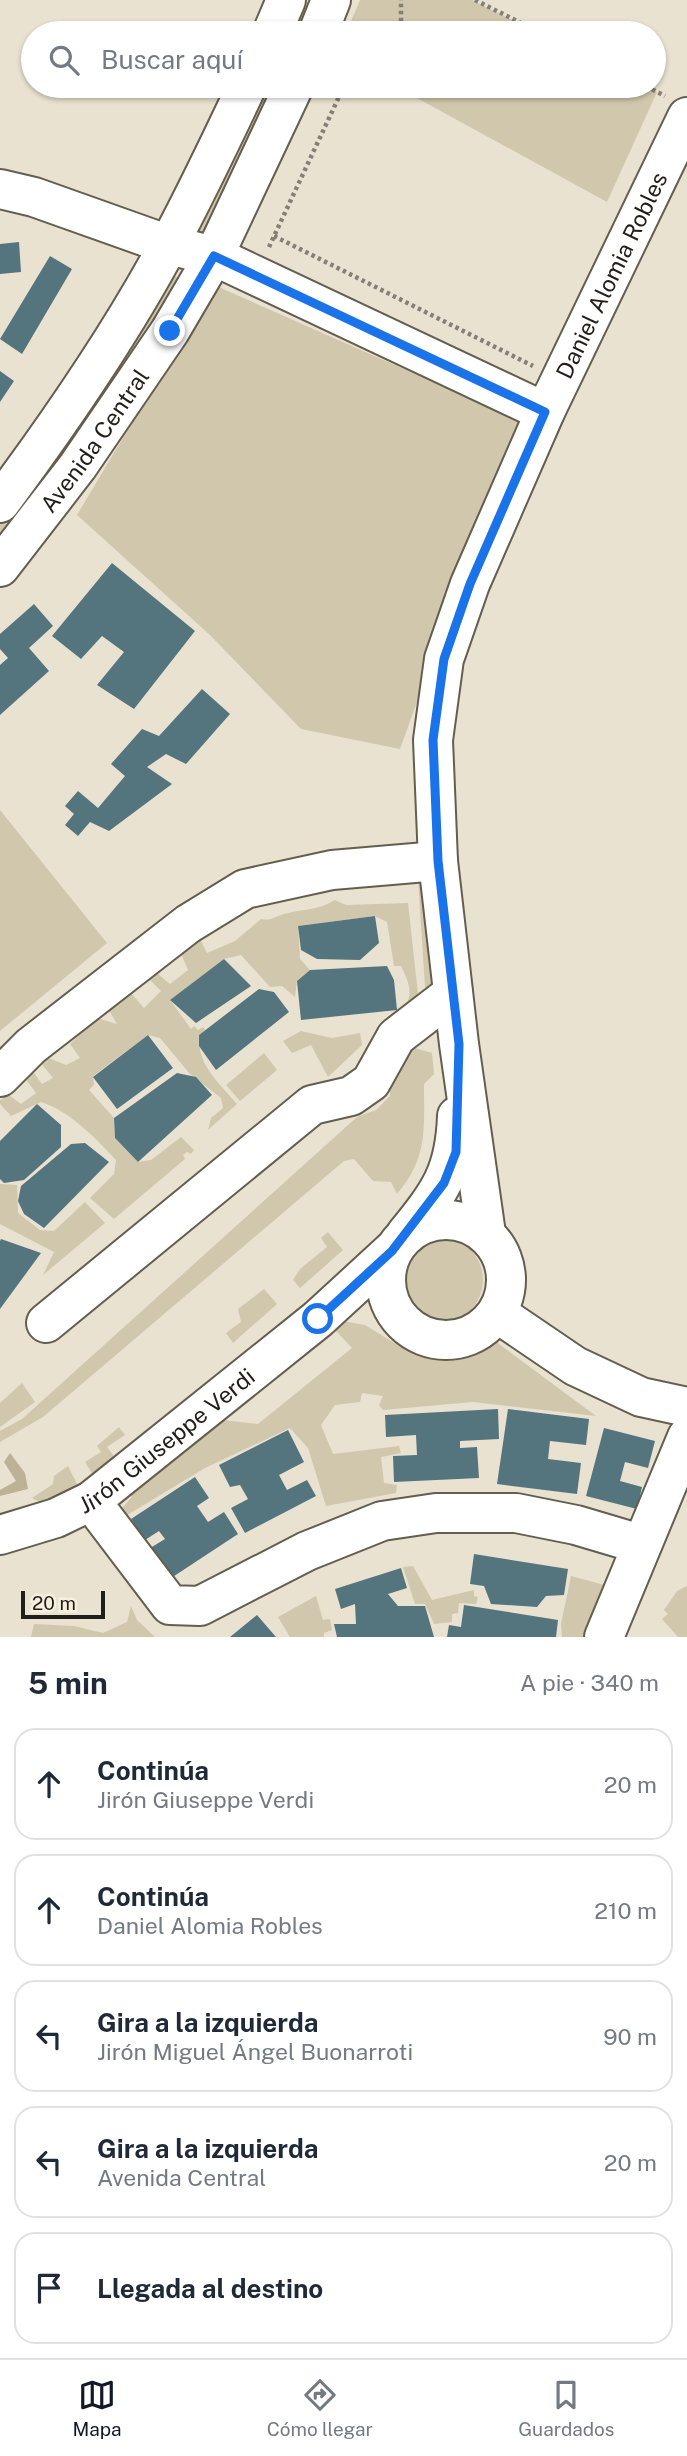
<!DOCTYPE html>
<html lang="es">
<head>
<meta charset="utf-8">
<style>
  body { margin:0; font-family:"Public Sans",sans-serif; background:#f2f2f3; color:#1f2937 }
  .scale { position:absolute; left:21px; bottom:18px; width:84px; box-sizing:border-box; padding-left:7px; border:4px solid #211f19; border-top:0; font-size:19px; line-height:24px; white-space:nowrap; color:#211f19; -webkit-text-stroke:5px #f7f0de; paint-order:stroke }
  .stop { position:absolute; width:21px; height:21px; margin:-16px; border:5px solid #1a73e8; border-radius:50%; background:#fff }
  .stop.end { background:#1a73e8; border-color:#fff; box-shadow:0 2px 7px #0008 }
  .list { margin:0; padding:0; list-style:none }
  h2 { display:flex; justify-content:space-between; align-items:center; height:91px; margin:0; padding:0 28px; font-size:30px }
  h2 small { font-size:23px; font-weight:400; color:#747a83 }
  .list li { display:grid; grid-template-columns:46px 1fr auto; gap:21px; align-items:center; box-sizing:border-box; height:112px; margin:0 14px 14px; padding:0 14px; border:2px solid #e0e1e3; border-radius:21px }
  .list b { display:block; font-size:26px; white-space:nowrap }
  .list p { margin:0; font-size:23px; white-space:nowrap; color:#747a83 }
  .list em { font-size:23px; font-style:normal; color:#747a83 }
  .icon { flex:none; width:38px; height:38px; fill:none; stroke:currentColor; stroke-width:2; stroke-linecap:round; stroke-linejoin:round }
  .map { position:relative; flex:none; width:687px; height:1637px; overflow:hidden }
  .search { position:absolute; background:#fff; box-shadow:0 2px 5px #0004; left:21px; right:21px; top:21px; height:77px; display:flex; align-items:center; gap:18px; box-sizing:border-box; padding:0 24px; border-radius:38px; color:#747a83; font-size:26px }
  .sheet { height:721px; background:#fff }
  nav { display:flex; justify-content:space-around; align-items:center; box-sizing:border-box; height:98px; border-top:2px solid #e0e1e3; background:#fff; font-size:19px; color:#747a83 }
  nav a { display:grid; justify-items:center; gap:4px }
  nav .on { color:#111827 }
  .map>svg:first-child { display:block }
</style>
</head>
<body>
<div class="map">
<svg width="687" height="1637" viewBox="0 0 687 1637">
  <rect width="100%" height="100%" fill="#e9e2d1"/>
  <path fill="#d1c7ac" d="M360,0H472L538,33H346Z
    M257,86H280L207,241L189,230Z
    M395,86H644L657,92L607,202Z
    M172,273L182,283L0,551V525L48,470Z
    M214,285L519,420L400,749L301,729L210,635L77,515Z
    M0,810L107,943L0,1031Z
    M418,879L429,889L436,987H425Z
    M335,900L346,905L408,903L419,1003L396,1022C412,998 414,992 401,966H394L387,922L375,916L298,926L300,959L310,970L297,981L295,997L282,986L270,987L241,955L224,959L170,1000L191,1029L194,1026L198,1030L203,1027L205,1030L199,1035C197,1065 219,1083 237,1104L208,1130L211,1118L223,1108L221,1098L190,1074L160,1038L148,1035L93,1076L94,1085L89,1090L114,1118L115,1138L138,1162L151,1160L181,1137L194,1150L191,1154L187,1152L183,1155L185,1159L114,1219L90,1198L114,1174L116,1160C95,1138 70,1111 41,1102L11,1116L0,1104V1100L9,1095L21,1104L36,1093L24,1077L32,1070L42,1084L53,1078L40,1062L46,1057L66,1065L80,1058L70,1044L97,1018L117,1024L109,1010L130,992L144,1008L161,991L148,978L156,972L170,984L188,970L179,949L198,935L207,953L235,941L261,919C271,921 274,917 284,914C301,909 317,911 335,900Z
    M301,1031L332,1038L360,1033L362,1045L328,1077L311,1045L292,1053L283,1041Z
    M415,1048L432,1053L434,1074L424,1084C424,1129 428,1158 397,1194L391,1182L373,1181L354,1159L344,1161L43,1417L0,1442V1431L22,1419L357,1117L376,1110L390,1096V1083L399,1051Z
    M264,1053L277,1070L240,1101L226,1085Z
    M0,1184L17,1185L18,1213L40,1230L54,1231L85,1202L105,1223L43,1275L54,1252L0,1224Z
    M328,1232L343,1250L300,1288L293,1280L300,1269L327,1247L321,1238Z
    M397 1280a43 43 0 1 1 86 0a43 43 0 1 1-86 0Z
    M264,1289L277,1304L233,1343L226,1333L241,1322L238,1309Z
    M343,1321L365,1325L409,1352L438,1357L491,1338L596,1416L473,1402L383,1410L379,1405L383,1396L362,1393L360,1402L335,1405L321,1425L333,1454L399,1446L401,1453L381,1457L384,1483L397,1485L396,1493L326,1506L308,1448L290,1428L205,1468L124,1517L122,1508L132,1497L124,1490L214,1419L258,1424L352,1348L336,1331Z
    M22,1383L35,1402L0,1427V1403Z
    M119,1427L125,1435L107,1447L119,1463L95,1478L85,1462L101,1452L97,1446Z
    M68,1466L79,1488L51,1508L32,1498L53,1484L54,1476Z
    M413,1566L432,1600L474,1590V1596L478,1597L476,1604L459,1603L458,1613L452,1614V1622L434,1624L425,1604H415L403,1567Z
    M571,1576L612,1587L589,1637H562L561,1624Z
    M687,1586V1637H678L662,1619L668,1614L664,1610L677,1591Z
    M316,1596L323,1620L330,1619L332,1630L324,1633V1637H290L278,1617Z
    M131,1606L137,1620L155,1637H31L34,1624L74,1626L103,1633L127,1622Z"/>
  <path fill="#bdb296" d="M10,1453L25,1473L28,1489L0,1496V1490L16,1481L4,1462Z"/>
  <path fill="#54747e" d="M19,242L21,272L0,274V244Z
    M50,256L72,269L22,354L0,339Z
    M0,371L14,381L0,402Z
    M112,563L195,631L134,709L97,685L124,652L102,636L81,659L52,636Z
    M34,604L53,626L29,648L49,671L0,715V665L8,658L0,649V634Z
    M202,689L230,714L186,764L166,754L147,767L172,784L109,831L90,822L78,836L65,825L74,814L65,806L78,791L98,808L125,776L111,764L142,729L159,736Z
    M375,916L379,943L360,960L317,959L301,950L298,926Z
    M224,959L251,986L196,1023L170,1000Z
    M387,966L394,980L397,1010L301,1020L297,981L310,970Z
    M259,989L274,992L289,1012L216,1070L199,1046V1035Z
    M148,1035L173,1068L117,1109L93,1077Z
    M177,1073L196,1077L212,1095L138,1162L115,1138L114,1118Z
    M37,1104L61,1125V1147L24,1180L4,1183L0,1179V1141Z
    M85,1143L109,1162L44,1228L24,1214L18,1201L21,1186L71,1144Z
    M1,1239L41,1253L0,1309V1241Z
    M498,1409L499,1439L460,1441V1448L477,1447L479,1478L394,1482L393,1456L417,1455L416,1435L386,1437L385,1415Z
    M508,1409L589,1419L586,1445L550,1441L548,1459L581,1463L577,1494L497,1484Z
    M604,1428L655,1441L648,1468L625,1462L620,1481L642,1487L637,1509L586,1496Z
    M288,1430L304,1462L279,1475L287,1490L307,1480L316,1496L245,1533L231,1508L248,1499L240,1485L230,1487L219,1465Z
    M195,1477L209,1498L197,1506L208,1522L224,1512L238,1534L162,1584L142,1553L165,1539L159,1531L145,1540L131,1519Z
    M474,1554L568,1569L564,1595L546,1596L537,1607L491,1604L484,1586L470,1584Z
    M401,1568L407,1588L388,1594L398,1606H425L434,1637H337L334,1624H356L355,1604L341,1609L335,1589Z
    M464,1605L558,1620L556,1637H447L449,1625L461,1627Z
    M257,1615L276,1637H230Z"/>
  <g fill="none" stroke-linecap="round" stroke-linejoin="round">
    <defs>
      <g id="minor">
        <path d="M272,33L286,0"/>
        <path d="M318,33L331,0"/>
        <path d="M0,189L34,197L169,245L214,256L545,412"/>
        <path d="M0,503C61,421 121,334 169,244C197,192 222,139 247,86"/>
        <path id="s1" d="M0,567L78,466L170,331L214,256L294,86"/>
        <path d="M0,1077L31,1046L188,924L245,889L332,870L438,861"/>
        <circle cx="446" cy="1280" r="60"/>
        <path d="M406,1234C440,1192 455,1172 457,1116"/>
        <path id="s2" d="M486,1234L459,1044L438,861L433,740L444,659L470,584L545,412L687,117"/>
        <path d="M497,1313L575,1366L641,1397L687,1407"/>
        <path d="M46,1323L312,1105L351,1096L371,1082L396,1037L453,993"/>
        <path d="M91,1501L170,1605L200,1606L307,1551L382,1521L436,1513H516L576,1525L640,1544"/>
        <path id="s3" d="M0,1535L56,1518L91,1501L318,1319L392,1251"/>
        <path d="M604,1637L687,1437"/>
      </g>
    </defs>
    <use href="#minor" stroke="#645e4f" stroke-width="42"/>
    <path stroke="#858075" stroke-width="4.5" stroke-dasharray="3.5 3.5" stroke-linecap="butt" d="M475,0L541,33
      M395,33L401,26V0
      M646,86L665,96
      M274,236L533,366
      M269,247L344,86"/>
    <use href="#minor" stroke="#fff" stroke-width="38"/>
  </g>
  <g fill="none" stroke-linecap="round" stroke-linejoin="round">
    <path stroke="#1a73e8" stroke-width="9" d="M170,331L214,256L545,412L470,584L444,659L433,740L438,861L459,1044L456,1152L444,1183L392,1251L318,1319"/>
  </g>
  <g text-anchor="middle" dominant-baseline="central" stroke-width="7" stroke-linejoin="round" paint-order="stroke">
    <g font-size="23" fill="#211f19" stroke="#f7f0de">
      <text stroke="none"><textPath href="#s2" startOffset="998">Daniel Alomia Robles</textPath></text>
      <text stroke="none"><textPath href="#s1" startOffset="158">Avenida Central</textPath></text>
      <text stroke="none"><textPath href="#s3" startOffset="194">Jirón Giuseppe Verdi</textPath></text>
    </g>
  </g>
</svg>
<div class="scale">20 m</div>
<div class="stop" style="left:318px;top:1319px"></div>
<div class="stop end" style="left:170px;top:331px"></div>
<div class="search"><svg class="icon" aria-label="search" viewBox="0 0 24 24"><circle cx="10" cy="10" r="6"/><path d="M15 15l6 6"/></svg>Buscar aquí</div>
</div>
<section class="sheet">
<h2>5 min<small>A pie · 340 m</small></h2>
<ul class="list">
<li><svg class="icon" aria-label="ahead" viewBox="0 0 24 24"><path d="M12 20V5M6 11l6-6 6 6"/></svg><div><b>Continúa</b><p>Jirón Giuseppe Verdi</p></div><em>20 m</em></li>
<li><svg class="icon" aria-label="ahead" viewBox="0 0 24 24"><path d="M12 20V5M6 11l6-6 6 6"/></svg><div><b>Continúa</b><p>Daniel Alomia Robles</p></div><em>210 m</em></li>
<li><svg class="icon" aria-label="left" viewBox="0 0 24 24"><path d="M17 20v-9H6M10 6l-5 5 5 5"/></svg><div><b>Gira a la izquierda</b><p>Jirón Miguel Ángel Buonarroti</p></div><em>90 m</em></li>
<li><svg class="icon" aria-label="left" viewBox="0 0 24 24"><path d="M17 20v-9H6M10 6l-5 5 5 5"/></svg><div><b>Gira a la izquierda</b><p>Avenida Central</p></div><em>20 m</em></li>
<li><svg class="icon" aria-label="arrive" viewBox="0 0 24 24"><path d="M6 21V4h12l-3 4 3 4H6"/></svg><div><b>Llegada al destino</b></div></li>
</ul>
</section>
<nav>
<a class="on"><svg class="icon" aria-label="map" viewBox="0 0 24 24"><path d="M3 6l6-2 6 2 6-2v14l-6 2-6-2-6 2zM9 4v14M15 6v14"/></svg>Mapa</a>
<a><svg class="icon" aria-label="directions" viewBox="0 0 24 24"><path d="M12 3l9 9-9 9-9-9zM9 14v-3h6M13 9l2 2-2 2"/></svg>Cómo llegar</a>
<a><svg class="icon" aria-label="saved" viewBox="0 0 24 24"><path d="M7 4h10v16l-5-4-5 4z"/></svg>Guardados</a>
</nav>
</body>
</html>
